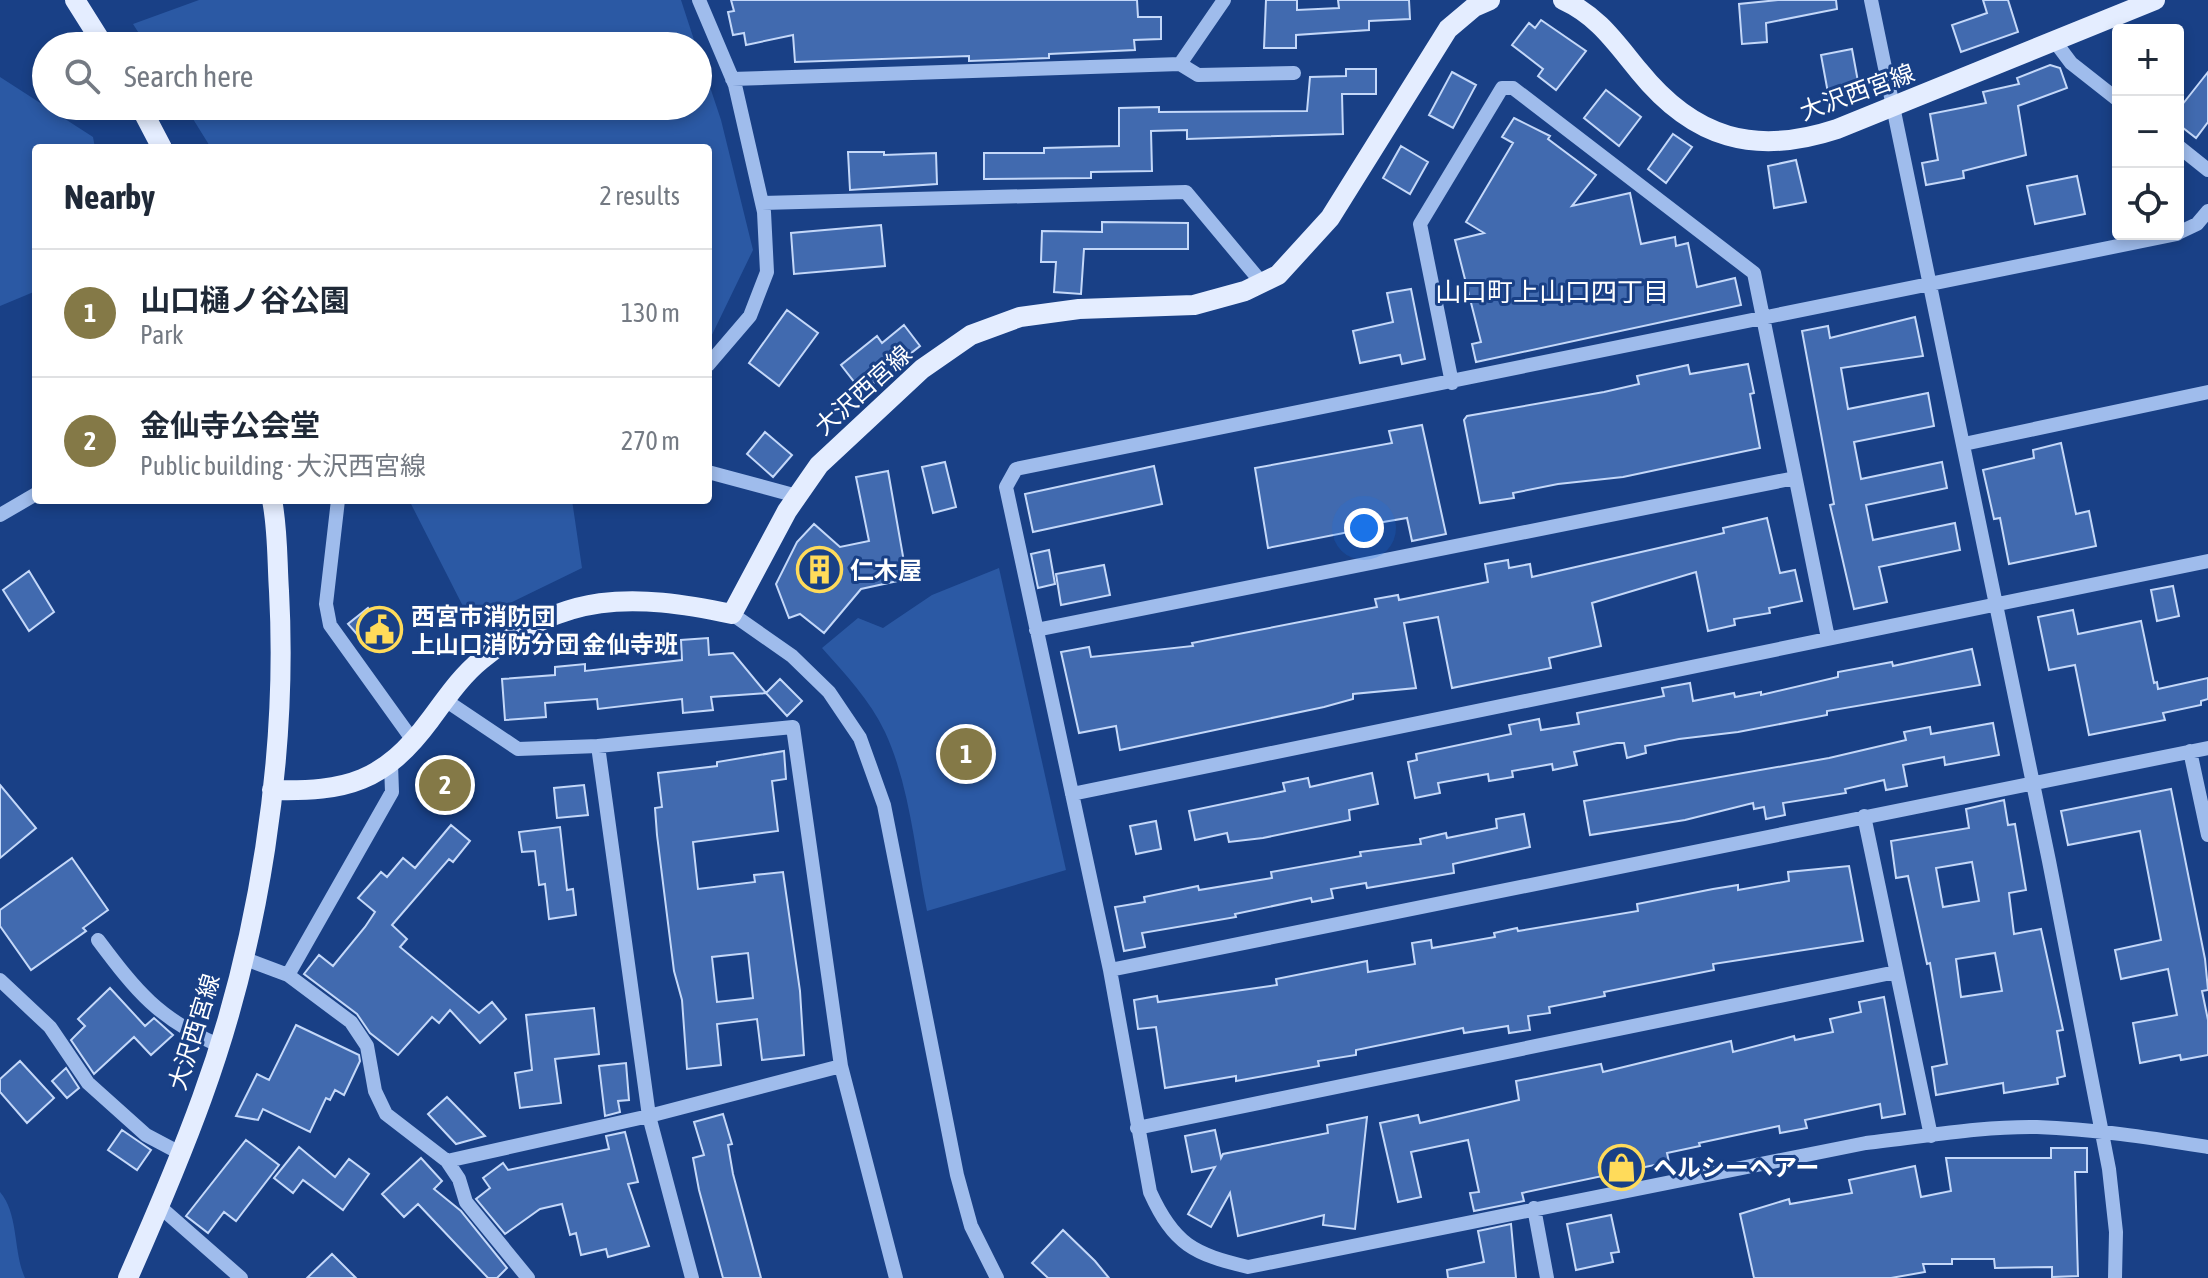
<!DOCTYPE html>
<html lang="en">
<head>
<meta charset="utf-8">
<style>
  body { margin:0; font-family:"Asap Condensed","Noto Sans JP",sans-serif; background:#f6f6f7; color:#1f2937 }
  .controls { position:absolute; right:24px; top:24px; display:grid; overflow:hidden; border-radius:8px; box-shadow:0 4px 12px #0003 }
  .controls button { width:72px; height:72px; display:grid; place-items:center; padding:0; border:0; border-bottom:2px solid #e0e1e3; background:#fff; color:#1f2937; font:40px sans-serif }
  .you { position:absolute; left:1364px; top:528px; width:28px; height:28px; margin:-20px; border:6px solid #fff; border-radius:50%; background:#1a73e8; box-shadow:0 0 0 12px #1a73e833 }
  .badge { display:grid; place-items:center; width:52px; height:52px; border-radius:50%; background:#847947; color:#fff; font-size:26px; font-weight:700 }
  .pin { position:absolute; translate:-50% -50%; border:4px solid #fff; box-shadow:0 2px 8px #0006 }
  .list { margin:0; padding:0; list-style:none }
  h2 { display:flex; justify-content:space-between; align-items:center; height:104px; margin:0; padding:0 32px; font-size:34px }
  h2 small { font-size:26px; font-weight:400; color:#747a83 }
  .list li { display:grid; grid-template-columns:52px 1fr auto; gap:24px; align-items:center; box-sizing:border-box; height:128px; padding:0 32px; border-top:2px solid #e0e1e3 }
  .list b { display:block; font-size:30px; white-space:nowrap }
  .list p { margin:0; font-size:26px; white-space:nowrap; color:#747a83 }
  .list em { font-size:26px; font-style:normal; color:#747a83 }
  .icon { flex:none; width:44px; height:44px; fill:none; stroke:currentColor; stroke-width:2; stroke-linecap:round; stroke-linejoin:round }
  .map { position:relative; flex:none; width:2208px; height:1278px; overflow:hidden }
  .search { position:absolute; background:#fff; box-shadow:0 4px 12px #0003; left:32px; top:32px; width:680px; height:88px; display:flex; align-items:center; gap:20px; box-sizing:border-box; padding:0 28px; border-radius:44px; color:#747a83; font-size:30px }
  .panel { position:absolute; background:#fff; box-shadow:0 4px 12px #0003; left:32px; top:144px; width:680px; height:360px; border-radius:8px }
  .map>svg:first-child { display:block }
</style>
</head>
<body>
<div class="map">
<svg width="2208" height="1278" viewBox="0 0 2208 1278">
  <rect width="100%" height="100%" fill="#194086"/>
  <path fill="#2b59a4" d="M199,0H681L696,46H147L133,24Z
    M698,51L721,120L753,250L708,343V148H211L185,106H698Z
    M0,77L93,137L95,148H36V291L0,306Z
    M409,500H572L582,568L471,622Z
    M999,568L1066,870L927,911C915,852 910,786 885,732C870,700 845,674 822,648L858,618L883,628L932,595Z
    M0,1192C19,1214 13,1252 25,1278H0Z"/>
  <path fill="#416aaf" stroke="#c4d8f9" stroke-width="2" fill-rule="evenodd" d="M731,0H1137L1138,17H1161V39L1134,40L1135,50L1049,54V58L969,61V56L795,62L793,35L746,45L744,33L733,35L728,12L734,11Z
    M1266,0H1297V10L1339,8L1338,0H1409L1410,19L1369,21V30L1296,35V48H1264Z
    M1778,0H1836L1837,9L1766,23L1767,42L1742,44L1739,4Z
    M1983,0H2008L2018,32L1961,52L1952,25L1987,13Z
    M1541,20L1586,51L1556,90L1538,76L1543,69L1512,45L1529,23L1535,28Z
    M1852,49L1859,87L1828,93L1821,55Z
    M2050,65L2060,68L2067,88L2018,106L2026,155L1963,171L1964,178L1926,185L1922,163L1938,160L1930,114L1986,103L1983,92L2019,84L2017,78Z
    M1346,69H1376V94H1342L1343,134L1187,139V130L1151,131L1152,171L1091,172V178L984,179V153H1044V148L1119,146V108L1159,107V112L1307,111L1310,77L1346,76Z
    M1452,72L1476,85L1453,128L1429,115Z
    M2208,72V122L2196,138L2178,124V110Z
    M1606,90L1641,117L1619,146L1584,118Z
    M1514,118L1550,136L1548,139L1596,175L1572,206L1630,193L1641,244L1675,237L1676,246L1688,243L1697,287L1735,278L1741,305L1476,362L1472,344L1481,342L1455,240L1484,233L1466,222L1513,143L1502,137Z
    M1673,134L1692,147L1666,183L1648,169Z
    M1401,146L1428,162L1410,194L1383,178Z
    M848,152H884V155L936,153L937,184L850,190Z
    M1796,160L1806,202L1774,208L1768,166Z
    M2077,176L2085,214L2035,224L2027,186Z
    M1102,222L1188,223V249H1084L1081,294L1054,292L1056,262H1041L1042,231L1102,232Z
    M881,225L885,266L794,274L791,233Z
    M1411,289L1425,359L1402,364L1400,355L1360,363L1353,331L1393,322L1387,293Z
    M787,310L818,333L779,386L749,363Z
    M1915,317L1923,356L1841,368L1848,409L1928,393L1934,426L1854,442L1861,479L1942,462L1947,488L1866,505L1873,540L1955,523L1960,550L1879,567L1887,602L1854,609L1830,505L1834,504L1802,331L1828,326L1830,338Z
    M904,325L920,346L871,385L859,388L841,365L877,336L882,343Z
    M1748,364L1754,393L1750,394L1760,448L1623,477L1558,484L1513,493L1514,498L1480,503L1464,420L1467,416L1604,392L1639,384L1637,376L1688,365L1690,374Z
    M1422,425L1446,534L1412,541L1407,518L1348,528L1349,532L1268,548L1255,468L1392,443L1389,431Z
    M765,432L792,455L773,477L747,454Z
    M2061,443L2076,514L2089,511L2096,546L2009,564L2000,518L1994,519L1983,470L2034,458L2033,450Z
    M945,462L956,507L933,513L922,467Z
    M1154,466L1162,504L1033,532L1025,494Z
    M888,471L907,579L861,589L824,633L800,614L789,618L776,584L797,542L814,524L840,547L869,541L856,477Z
    M1767,518L1780,573L1795,570L1802,601L1769,608L1770,613L1734,619L1735,625L1708,631L1696,572L1592,603L1601,646L1549,658L1551,668L1452,688L1438,617L1404,623L1416,688L1353,694V699L1324,707L1120,750L1116,726L1079,733L1061,652L1089,647L1091,657L1193,646L1192,643L1377,607L1375,599L1398,595L1399,600L1488,582L1485,564L1508,560L1509,568L1530,564L1532,577L1724,533L1723,528Z
    M1049,550L1055,584L1038,588L1031,554Z
    M1104,565L1110,595L1061,605L1056,574Z
    M29,571L54,612L29,631L3,590Z
    M2173,586L2179,616L2157,621L2151,590Z
    M368,608L382,625L363,641L348,624Z
    M2073,610L2078,634L2141,621L2154,683L2157,682L2158,689L2208,678V699L2201,701V705L2163,713L2165,720L2089,735L2075,665L2049,670L2038,617Z
    M708,638L709,655L733,653L766,693L780,679L802,701L787,716L766,693L711,697L713,710L683,713L682,699L598,709L597,699L545,703L546,717L505,720L502,679L555,675V667L585,664V671L682,660L681,640Z
    M1972,649L1980,685L1827,711V715L1738,732L1679,739L1645,746L1646,753L1627,758L1624,743H1617L1574,752L1577,765L1553,770L1552,764L1512,771L1513,777L1489,781L1488,774L1438,783L1440,793L1415,798L1408,762L1417,760L1416,754L1511,734L1509,725L1539,719L1541,730L1579,724L1577,713L1664,696L1662,688L1690,683L1693,701L1734,693L1735,697L1761,692V695L1838,677V672L1892,662L1893,666Z
    M1993,723L1999,755L1945,765L1944,757L1903,765L1907,786L1886,790L1884,780L1845,789L1846,793L1783,803L1785,815L1766,819L1764,807L1754,809L1753,803L1685,820L1590,835L1584,801L1829,758L1906,740L1904,732L1930,727L1931,734Z
    M784,751L786,779L772,781L778,831L693,842L698,889L755,882L754,875L783,872L800,991L804,1055L762,1060L757,1019L717,1024L721,1065L687,1069L682,1000L674,971L657,835L655,808L662,807L658,773L717,766V762ZM748,953L753,998L717,1002L712,957Z
    M437,762L469,781L453,808L420,789Z
    M1372,773L1378,804L1349,810L1350,820L1263,838L1229,842L1227,833L1195,840L1189,811L1285,791L1283,783L1308,778L1310,787Z
    M0,785L36,828L0,858Z
    M584,785L588,815L557,818L554,788Z
    M2171,789L2205,959L2208,990L2202,991L2208,1020V1055L2181,1060L2180,1055L2140,1063L2133,1023L2177,1015L2168,969L2121,979L2115,950L2161,940L2140,831L2068,845L2061,811Z
    M2004,800L2008,825L2015,824L2026,890L2009,893L2014,934L2041,929L2063,1030L2057,1031L2065,1076L2057,1078L2058,1084L2004,1093L2003,1083L1936,1095L1932,1067L1947,1064L1930,963L1927,964L1908,876L1896,878L1891,841L1969,828L1966,809ZM1972,862L1979,901L1943,907L1936,868ZM1995,953L2002,991L1961,997L1956,959Z
    M1524,814L1530,847L1453,864L1454,873L1367,888L1366,883L1331,889L1333,898L1312,902L1311,898L1235,914L1236,917L1142,933L1145,947L1124,951L1115,907L1145,902L1144,897L1198,886L1199,890L1272,878L1271,872L1361,856L1360,852L1421,844L1420,839L1446,833L1447,838L1497,828L1496,819Z
    M1156,821L1161,849L1136,854L1130,826Z
    M451,825L470,841L453,862L449,859L392,925L407,939L400,947L479,1013L492,1002L506,1019L480,1043L450,1010L439,1023L432,1017L398,1055L370,1033L357,1014L304,974L319,955L333,966L365,927L375,912L358,898L381,872L387,877L403,858L415,868Z
    M560,827L567,890L573,889L576,915L549,919L545,884L539,885L535,851L522,852L519,832Z
    M72,858L108,910L83,928L86,931L31,970L0,926V910Z
    M1849,866L1863,941L1713,964L1714,970L1604,992L1605,996L1549,1007L1550,1013L1528,1016L1530,1030L1509,1033L1508,1026L1464,1033L1463,1028L1356,1050V1055L1318,1061L1319,1066L1236,1081V1076L1165,1088L1156,1027L1138,1029L1134,1000L1157,996L1158,1002L1277,985L1276,979L1367,961L1368,972L1415,964L1412,943L1431,940L1432,948L1495,937L1494,933L1517,928L1518,931L1638,911L1637,904L1713,889L1738,885V890L1789,881L1788,872Z
    M110,988L145,1026L154,1018L173,1035L151,1055L134,1037L94,1074L71,1040L85,1026L78,1019Z
    M1884,997L1905,1114L1882,1118L1880,1104L1805,1120L1807,1128L1780,1133L1779,1126L1699,1143L1700,1146L1667,1153L1669,1162L1522,1193L1524,1201L1474,1211L1470,1193L1479,1192L1468,1140L1411,1152L1421,1197L1398,1202L1380,1123L1418,1115L1420,1123L1519,1100L1516,1081L1601,1064L1603,1072L1731,1041L1733,1052L1794,1036L1795,1040L1833,1032L1830,1019L1861,1012L1859,1002Z
    M594,1008L599,1054L555,1059L561,1103L520,1108L515,1073L532,1070L526,1015Z
    M296,1025L359,1055L360,1061L344,1095L335,1090L330,1100L326,1098L310,1132L263,1109L258,1120L236,1116L257,1074L269,1080Z
    M20,1061L54,1098L27,1123L0,1092V1079Z
    M626,1063L629,1100L618,1101L620,1112L605,1116L599,1066Z
    M66,1068L79,1088L67,1098L52,1081Z
    M447,1097L485,1136L456,1144L428,1114Z
    M723,1114L732,1144L728,1145L733,1174L761,1278H723L699,1190L693,1158L704,1155L694,1122Z
    M1367,1117L1355,1229L1323,1225L1324,1215L1238,1236L1230,1193L1211,1227L1188,1214L1215,1167L1192,1172L1185,1136L1215,1130L1221,1158L1223,1154L1328,1133L1327,1125Z
    M122,1130L151,1150L137,1170L108,1150Z
    M625,1132L638,1182L628,1184L649,1246L608,1257L606,1249L581,1255L576,1233L570,1235L562,1204L540,1209L505,1234L476,1199L490,1188L483,1178L503,1163L508,1170L609,1149L606,1136Z
    M246,1140L279,1165L236,1221L224,1212L208,1233L186,1216Z
    M299,1147L335,1177L349,1159L369,1174L343,1210L303,1180L293,1193L274,1178Z
    M2051,1148H2087V1172H2075L2078,1276L2052,1277V1267L1995,1268L1994,1259H1952V1264H1923L1925,1272L1891,1278H1754L1740,1214L1789,1199L1790,1204L1852,1193L1849,1180L1915,1166L1921,1197L1951,1191L1946,1158H2051Z
    M421,1158L442,1181L434,1189L461,1211L507,1268L497,1278H488L418,1204L404,1217L382,1194Z
    M1611,1215L1619,1252L1611,1253L1613,1262L1576,1270L1567,1224Z
    M1511,1224L1516,1278H1448L1447,1270L1484,1262L1478,1231Z
    M1063,1230L1095,1261L1109,1278H1048L1032,1263Z
    M332,1254L356,1278H307Z"/>
  <g fill="none" stroke-linecap="round" stroke-linejoin="round">
    <path stroke="#9fbcec" stroke-width="14" d="M699,0L735,85L764,212L767,272L750,316L708,365
      M1871,0L2049,861L2109,1169L2116,1232L2115,1278
      M2056,43L2071,63L2118,100
      M1180,64L1198,75L1294,73
      M732,79L1180,64L1224,0
      M2178,146L2208,170
      M762,203L1186,192L1262,283
      M2178,233L2197,224L2208,211
      M2177,234L1016,469L1006,487L1110,970L1150,1192C1174,1245 1194,1254 1248,1267L1866,1143C1922,1137 1981,1126 2037,1127C2095,1129 2151,1138 2208,1147
      M1452,383L1420,224L1502,88H1513L1754,273L1828,638
      M1964,444L2208,392
      M708,472L797,496
      M338,500L326,604L330,625L414,742
      M0,515L36,494
      M732,614L792,656L829,692L860,738L884,805L957,1175L971,1226L997,1278
      M1036,630L1795,478
      M445,700L518,749L598,746L793,727L841,1066L896,1278
      M598,746L649,1116L692,1278
      M2190,751L2208,835
      M1072,794L2208,561
      M1864,816L1931,1136
      M98,940C137,992 158,1018 218,1045
      M243,958L288,975L351,1022L367,1046L375,1091L386,1114L447,1161L459,1179L466,1202L528,1278
      M1110,970L2208,748
      M288,975L392,792L391,764
      M0,980L50,1027L88,1083L146,1135L180,1153
      M1137,1128L1896,972
      M447,1161L649,1116L841,1066
      M159,1206L241,1278
      M1534,1208L1547,1278"/>
    <path stroke="#e4edff" stroke-width="20" d="M75,0L104,46
      M1563,0C1598,16 1615,42 1639,71C1694,139 1755,156 1837,129L2155,0
      M140,106L162,148
      M272,790C347,792 384,782 430,720C445,700 461,676 481,660C564,591 632,593 732,614L787,511L819,465L922,369L971,335L1020,317L1079,309L1194,305L1245,291L1278,275L1330,218L1448,29L1474,7L1490,0
      M128,1278C154,1219 180,1159 202,1098C259,942 288,756 279,591C277,561 278,530 272,500"/>
  </g>
  <defs>
    <symbol id="building-ring" viewBox="-11 -11 22 22"><circle r="9.5" fill="#194086" stroke="#ffdb5a" stroke-width="1.5"/><path d="M-4-6H4V6H1V3H-1V6H-4ZM-2.5-4.3h1.7v1.8h-1.7ZM.8-4.3h1.7v1.8H.8ZM-2.5-1h1.7V.8h-1.7ZM.8-1h1.7V.8H.8Z" fill="#ffdb5a"/></symbol>
    <symbol id="civic-ring" viewBox="-11 -11 22 22"><circle r="9.5" fill="#194086" stroke="#ffdb5a" stroke-width="1.5"/><path d="M-.6-6.5H3V-4.5H.6V-3L4-1V1h2V6H-6V1h2V-1L-.6-3ZM-1.2 2.5V6h2.4V2.5Z" fill="#ffdb5a"/></symbol>
    <symbol id="shop-ring" viewBox="-11 -11 22 22"><circle r="9.5" fill="#194086" stroke="#ffdb5a" stroke-width="1.5"/><path d="M-5-2.5h2.3a2.7 3.5 0 0 1 5.4 0H5L5.5 6h-11ZM-1.5-2.5h3a1.5 2.3 0 0 0-3 0Z" fill="#ffdb5a"/></symbol>
  </defs>
  <g fill-rule="evenodd">
    <use href="#building-ring" x="794" y="544" width="51" height="51"/>
    <use href="#civic-ring" x="354" y="604" width="51" height="51"/>
    <use href="#shop-ring" x="1596" y="1142" width="51" height="51"/>
  </g>
  <g text-anchor="middle" dominant-baseline="central" stroke-width="6" stroke-linejoin="round" paint-order="stroke">
    <g font-size="24" fill="#fff" stroke="#194086">
      <text transform="translate(1857 92) rotate(-20)">大沢西宮線</text>
      <text transform="translate(863 390) rotate(-42)">大沢西宮線</text>
      <text transform="translate(194 1032) rotate(-73)">大沢西宮線</text>
    </g>
    <g font-size="24" font-weight="bold" fill="#fff" stroke="#194086" text-anchor="start">
      <text x="850" y="570">仁木屋</text>
      <text x="411" y="616">西宮市消防団<tspan x="411" dy="28">上山口消防分団 金仙寺班</tspan></text>
      <text x="1653" y="1167">ヘルシーヘアー</text>
    </g>
    <g font-size="26" fill="#fff" stroke="#194086">
      <text x="1552" y="292">山口町上山口四丁目</text>
    </g>
  </g>
</svg>
<div class="controls">
<button>+</button>
<button>−</button>
<button><svg class="icon" aria-label="locate" viewBox="0 0 24 24"><circle cx="12" cy="12" r="6"/><path d="M12 2v4M12 18v4M2 12h4M18 12h4"/></svg></button>
</div>
<div class="you"></div>
<div class="pin badge" style="left:966px;top:754px">1</div>
<div class="pin badge" style="left:445px;top:785px">2</div>
<div class="search"><svg class="icon" aria-label="search" viewBox="0 0 24 24"><circle cx="10" cy="10" r="6"/><path d="M15 15l6 6"/></svg>Search here</div>
<section class="panel">
<h2>Nearby<small>2 results</small></h2>
<ul class="list">
<li><span class="badge">1</span><div><b>山口樋ノ谷公園</b><p>Park</p></div><em>130 m</em></li>
<li><span class="badge">2</span><div><b>金仙寺公会堂</b><p>Public building · 大沢西宮線</p></div><em>270 m</em></li>
</ul>
</section>
</div>
</body>
</html>
